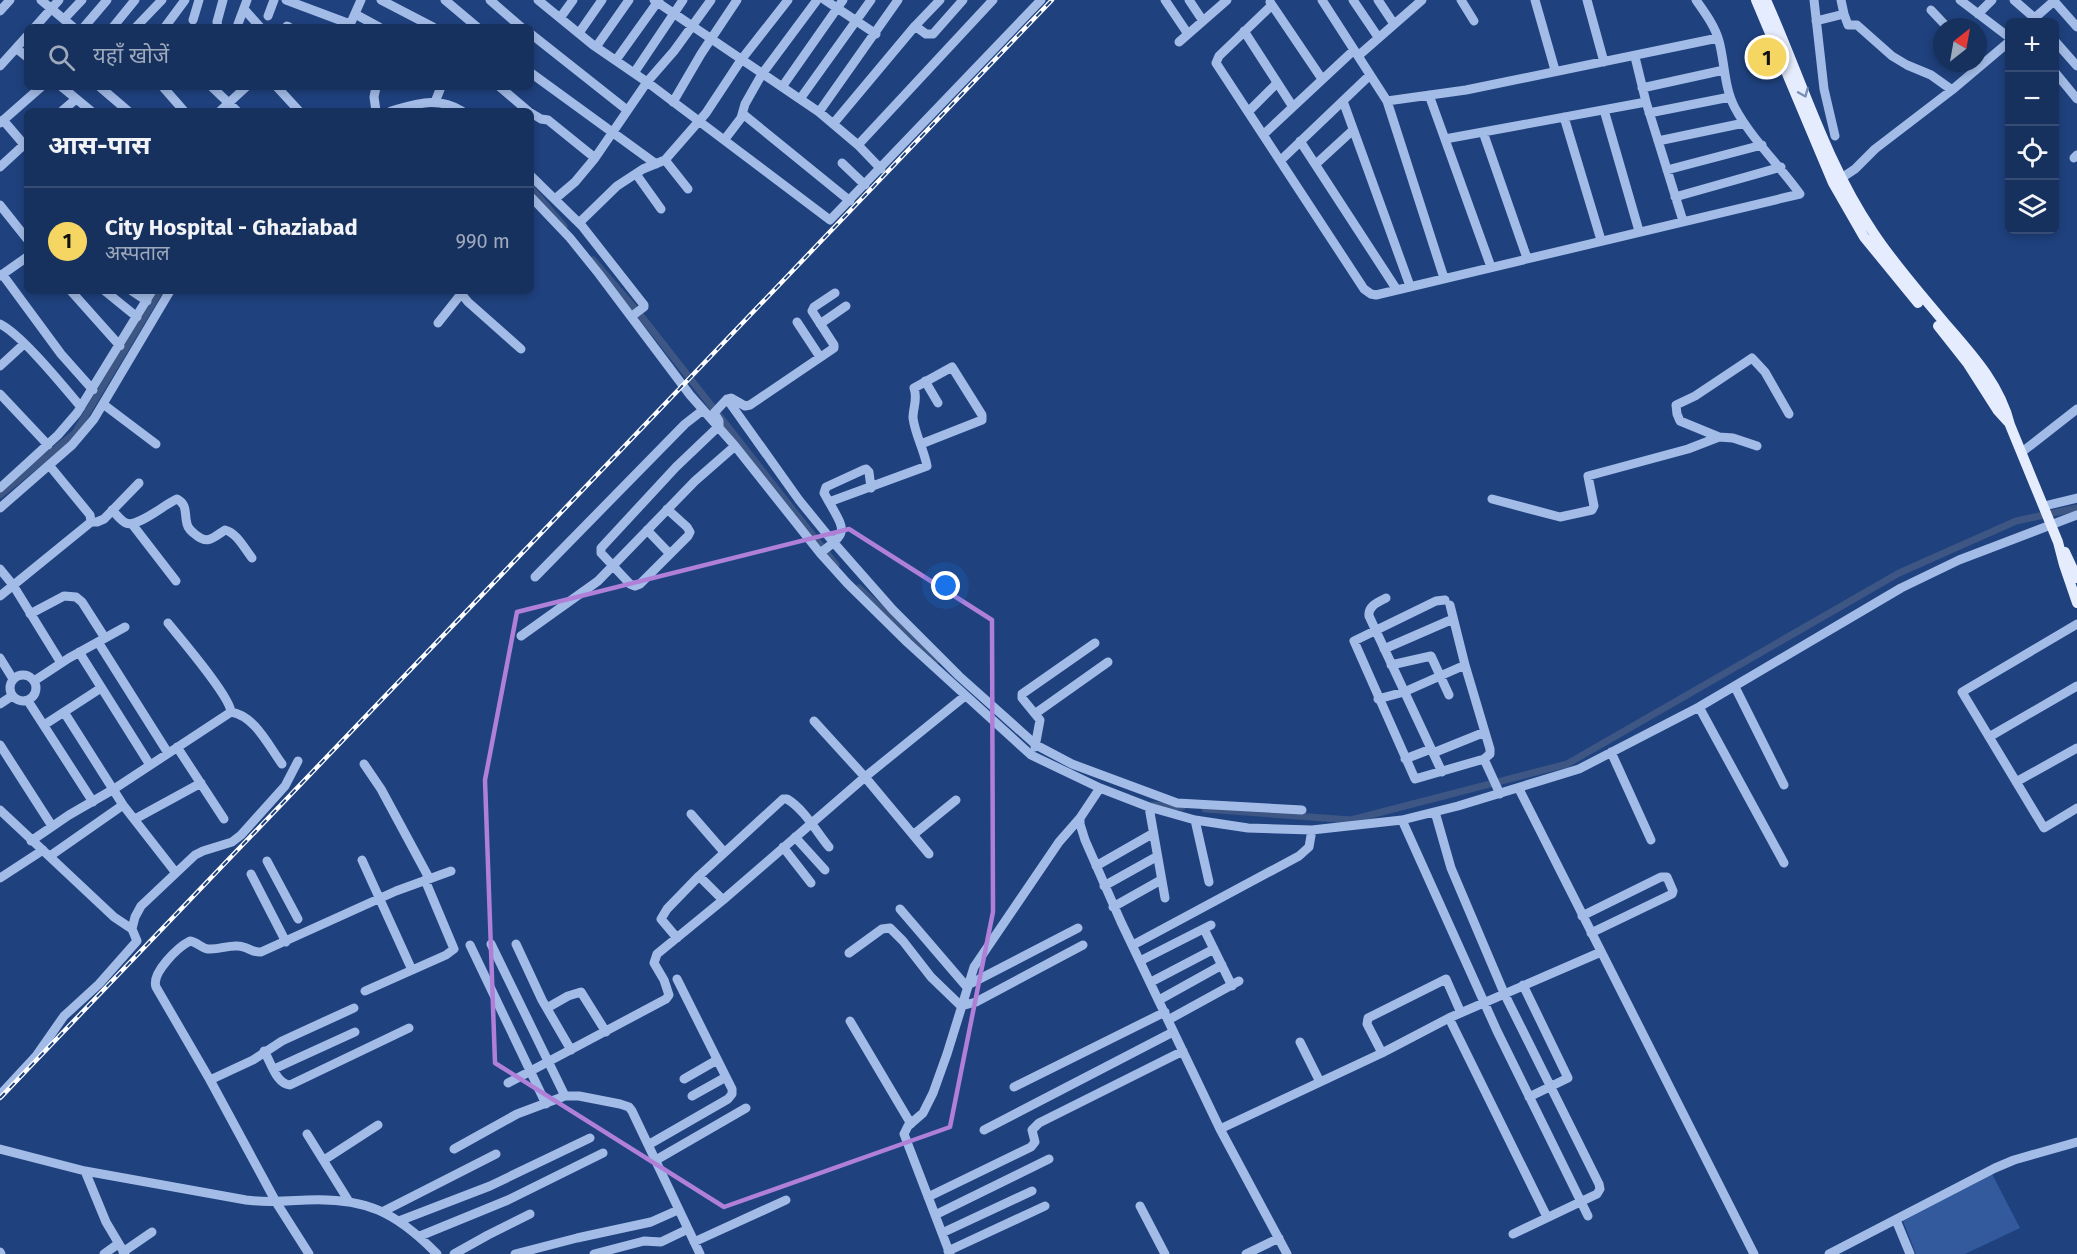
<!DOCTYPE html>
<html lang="hi">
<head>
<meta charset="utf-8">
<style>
  body { margin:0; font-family:"Fira Sans","Noto Sans Devanagari",sans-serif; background:#243d67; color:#f1f3f6 }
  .controls { position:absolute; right:18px; top:18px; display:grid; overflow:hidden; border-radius:9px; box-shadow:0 3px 9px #0003 }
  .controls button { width:54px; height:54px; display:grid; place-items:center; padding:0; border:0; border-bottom:2px solid #364c73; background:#17315e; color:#f1f3f6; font:30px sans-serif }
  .compass { position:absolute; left:1933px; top:18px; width:54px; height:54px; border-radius:50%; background:#17315e; box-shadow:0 3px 9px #0003; rotate:31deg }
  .you { position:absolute; left:946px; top:586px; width:21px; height:21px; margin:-15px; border:4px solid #fff; border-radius:50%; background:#1a73e8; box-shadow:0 0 0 9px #1a73e833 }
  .badge { display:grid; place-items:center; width:39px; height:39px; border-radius:50%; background:#f6d662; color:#111; font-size:20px; font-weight:700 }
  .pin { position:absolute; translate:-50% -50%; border:3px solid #fff; box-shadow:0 2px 6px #0006 }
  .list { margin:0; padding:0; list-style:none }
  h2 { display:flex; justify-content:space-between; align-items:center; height:78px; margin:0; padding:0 24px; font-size:26px }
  h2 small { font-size:20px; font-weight:400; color:#9ea9bc }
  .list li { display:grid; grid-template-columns:39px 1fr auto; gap:18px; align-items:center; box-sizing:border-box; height:108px; padding:0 24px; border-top:2px solid #364c73 }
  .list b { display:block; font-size:22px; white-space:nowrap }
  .list p { margin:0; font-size:20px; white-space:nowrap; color:#9ea9bc }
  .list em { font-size:20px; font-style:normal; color:#9ea9bc }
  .icon { flex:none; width:33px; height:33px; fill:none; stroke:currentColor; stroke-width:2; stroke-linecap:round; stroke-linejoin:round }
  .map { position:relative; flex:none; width:2077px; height:1254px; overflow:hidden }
  .search { position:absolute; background:#17315e; box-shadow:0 3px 9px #0003; left:24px; top:24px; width:510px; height:66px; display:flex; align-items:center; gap:15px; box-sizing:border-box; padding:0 21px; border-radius:9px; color:#9ea9bc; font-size:22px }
  .panel { position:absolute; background:#17315e; box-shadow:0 3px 9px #0003; left:24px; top:108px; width:510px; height:186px; border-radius:9px }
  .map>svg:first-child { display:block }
</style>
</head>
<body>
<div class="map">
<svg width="2077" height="1254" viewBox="0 0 2077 1254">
  <rect width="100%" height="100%" fill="#1f417e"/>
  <path fill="#325a9c" d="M1992,1174L2020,1228L1965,1254H1916L1903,1221Z"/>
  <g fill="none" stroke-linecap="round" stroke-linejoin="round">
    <path stroke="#3d5683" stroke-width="7" d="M531,188L564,226
      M593,260L642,317L836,565
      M0,495L75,433L160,291
      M859,588L937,660
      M1152,805L1182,807
      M1205,809L1351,820L1567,764L1899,573L2016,521L2077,508"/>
    <path stroke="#a3bce7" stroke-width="9" d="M41,0L73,27
      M286,0L350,24
      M381,0L433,27
      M445,0L477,27
      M490,0L521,27
      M538,0L593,45L647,82L830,220L1041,0
      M654,0L819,112L858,145L881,169
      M825,0L876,34
      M940,0L915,26L926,34H933L963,0
      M1165,0L1188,34
      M1189,0L1203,21
      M1322,0L1387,101L1466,90L1718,38
      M1353,0L1378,37
      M1378,0L1394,24
      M1461,0L1474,21
      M1535,0L1555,70
      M1587,0L1604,62
      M1814,0L1824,89L1835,136
      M1960,0L2010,38
      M2014,0L2039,22
      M2054,1L2077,27
      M1270,2L1322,79
      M1272,5L1219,56L1216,63L1364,289L1371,294L1376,295L1800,194C1780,166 1751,138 1735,108C1724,88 1725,63 1719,41C1715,26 1705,13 1696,0
      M244,9L260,27
      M1931,10L1947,27
      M0,11L10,0
      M355,14L379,27
      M1844,14L1848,25H1857L1892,56L1907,65L1931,75L1952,90
      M1978,14L1992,0
      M268,16L274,0
      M560,18L573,0
      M64,19L82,0
      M193,20L199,0
      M1816,21L1844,14L1841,0
      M2030,22L2055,0
      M238,24L247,0
      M287,26L289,27
      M35,27L59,0
      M84,27L107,0
      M113,27L135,0
      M136,27L162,0
      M165,27L185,0
      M218,27L217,22L223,0
      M349,27L361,0
      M1244,31L1293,107
      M579,33L602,0
      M531,34L627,110
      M2054,40L2077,66
      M1179,42L1227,0
      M596,47L629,0
      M16,48L27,57
      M1358,56L1422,0
      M1635,57L1646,102L1683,221
      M616,60L659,0
      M0,66L27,36
      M2054,71L2077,99
      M531,73L656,164
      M634,73L683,0
      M62,87L91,111
      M100,87L128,111
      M163,87L184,111
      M212,87L237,111
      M277,87L299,111
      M376,87L374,97L376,111
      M500,87L528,111
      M782,87L843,0
      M1642,88L1724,70
      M1429,95L1491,267
      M800,99L871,0
      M1343,101L1410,286
      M1387,101L1444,278
      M435,102L441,87
      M673,102L701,54L737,0
      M1604,110L1639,231
      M62,111L76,99
      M220,111L246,87
      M391,111C417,104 437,96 462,111
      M819,112L898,0
      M1248,112L1277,83
      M531,113L541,119L548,120L595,158
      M1649,113L1730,97
      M743,114L850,201
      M1564,117L1601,240
      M3,120L27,148
      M0,123L41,87
      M833,124L915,26
      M1483,132L1527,258
      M1263,135L1354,50
      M725,139L741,118L745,104L762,74L817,0
      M1445,139L1646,102
      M1300,141L1397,290
      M1658,141L1744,123
      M858,145L993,0
      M2074,158L2077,155
      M665,160L688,189
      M1280,161L1370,75
      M842,163L865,185
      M1316,164L1353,130
      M0,167L27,142
      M1667,170L1762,145
      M636,174L661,209
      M531,176L582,226L644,305V307L632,316
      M1837,181L1855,169L1875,149L1952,90L2010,41
      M531,197L570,238L599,274L690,395L735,446L820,553L847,583L908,643L1031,755L1100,788L1149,807L1195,820L1248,828L1312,830L1402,820L1458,806L1579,769L1699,707L1901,588L1959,560L2077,515
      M1675,197L1781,167
      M555,199L575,182L595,158L647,82L674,51L711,0
      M0,205L27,239
      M579,223L617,186L643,169L665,160L706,113L741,60L788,0
      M2,274L61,354L93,390
      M0,276L27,257
      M71,291L120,346
      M105,291L137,317
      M132,291L147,301
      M459,291L468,302L521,349
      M797,322L820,357
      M438,323L461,294
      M0,324C22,335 63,386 81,407
      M820,324L846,306
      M0,366L24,344
      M925,381L938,403
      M0,394L48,445
      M727,399L799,500L834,543L893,610L959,676L1036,745L1072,764L1177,803L1302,810
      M103,404L156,444
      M1719,437L1680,421L1677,414L1676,405L1695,396L1752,358L1765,372L1789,414
      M2022,452L2077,409
      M0,488L58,435L77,413L152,291
      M1492,499L1560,517L1592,510L1594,506L1588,476L1688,449L1719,437L1733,438L1757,446
      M829,502L824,493L826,487L863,470L866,469L869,472L871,488
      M2044,506L2077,498
      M0,508L72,445L94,419L170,291
      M667,509L687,527L690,532L688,536L640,584L635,586L630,584L601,553V548L676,467L719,426V421L714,413L727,399L731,398L745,406L750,405L834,348V345L812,311L814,307L835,293
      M112,510C116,514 121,521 126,523C138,528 166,503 177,499C188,505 184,513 187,524C188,529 192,532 196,535C208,545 214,537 225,530C237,533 244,548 252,558
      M91,522H97L104,519L139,483
      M132,524L176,581
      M647,530L670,554
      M820,553C848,532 846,532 829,502L927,466C924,450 915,434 913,418C913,407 918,399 914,388L952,367L982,415V420L921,444
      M0,569L13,585L61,663
      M535,577L685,424L703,410
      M0,596L91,522L90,515L49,465
      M1386,598C1378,602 1368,606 1369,616L1442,772
      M1445,600L1436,601L1354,641L1415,779L1484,759
      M1450,605L1465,665L1490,749V754L1484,759L1500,794
      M30,614L64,596L76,597L82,602L105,638
      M2077,624L1962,692L2044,828L2077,808
      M521,636L598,581L695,481L735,446
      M98,642L168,753
      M1384,649L1453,619
      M79,652L150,765
      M0,658L13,679
      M1391,665L1431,656L1449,695
      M10 688a13 13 0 1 1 26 0a13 13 0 1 1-26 0Z
      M34,681L69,658L125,627
      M1735,687L1784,785
      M1378,699L1404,692L1465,665
      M28,701L93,802
      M0,704L12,696
      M1699,707L1784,863
      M64,712L123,805L176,873
      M231,712C255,716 268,745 282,764
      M1036,713L1108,662
      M814,721L865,777L929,854
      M44,725L101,688
      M1989,737L2077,686
      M0,745L52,826
      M177,747L224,819
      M1035,747L1040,720L1022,698V694L1095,643
      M1611,752L1651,840
      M1433,753L1485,732
      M1405,759L1431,749
      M364,764L381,789L429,878
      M2016,782L2077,748
      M1100,788L1080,818V824L1085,840L1121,922L1220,1129L1287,1254
      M1519,789L1754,1254
      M1149,807L1165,898
      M0,810L114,917L132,929L137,941L99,984L64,1016L36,1056L0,1095
      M1435,812L1451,868L1504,993L1599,1184L1600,1189L1597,1194L1513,1234
      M691,814L724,852
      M135,819L201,783
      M1195,820L1209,882
      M1402,820L1497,1031L1588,1216
      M913,835L956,800
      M795,837L825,870
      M31,841L69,815L114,789L231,712C230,696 180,638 168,623
      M783,847L811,883
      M50,856L123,805
      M362,860L412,970
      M267,861L298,919
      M1096,866L1152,834
      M251,874L286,942
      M699,876L723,900
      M0,878L43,850
      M1104,886L1156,857
      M1113,907L1161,880
      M900,909L966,986L1078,928
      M1582,916L1661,877H1667L1673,891L1672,894L1591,933
      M132,929L135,917L141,906L195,855L203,851L232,842L241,835L285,786L298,761
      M1204,929L1232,986
      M677,938L661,919L667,909L699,876L783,799H787C804,809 816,831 829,847
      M491,944L565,1096
      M516,944L542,1000L571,1050
      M470,945L546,1104
      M1133,945L1299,856L1309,847L1312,830
      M849,953L882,929L890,928L903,941L931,977L961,1006L976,1002L1083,945
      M1140,961L1211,925
      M1151,982L1214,949
      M1523,985L1568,1078L1529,1097
      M365,991L446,955L454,949L425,880
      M1159,1000L1222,965
      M547,1008L568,996L581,992L606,1032
      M1449,1018L1547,1217
      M1168,1020L1239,981
      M850,1021L911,1124
      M1300,1042L1320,1082
      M264,1051C271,1062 276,1084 290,1085L409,1028
      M1382,1053L1367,1024L1368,1018L1446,979L1461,1013
      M274,1069L355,1032
      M684,1079L717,1060
      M210,1080L253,1060L282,1041L354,1008
      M508,1083L666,999L669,995L664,980L654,963L657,954L723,900L865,777L965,696
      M1014,1087L1165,1012
      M692,1096L726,1077
      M1220,1129L1382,1053L1449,1018L1601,952
      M984,1130L1173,1032
      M307,1134L348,1200
      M648,1145L728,1099L732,1094V1089L677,979
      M0,1149L85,1171L246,1200C267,1203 286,1201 306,1200C365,1197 396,1212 437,1254
      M454,1149L517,1114L565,1096H579L620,1104L629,1107L632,1111L700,1254
      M324,1160L378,1125
      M656,1160L746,1108
      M85,1171L106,1222L125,1254
      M928,1197L1031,1147L1035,1142L1032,1130L1039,1123L1183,1051
      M1140,1206L1165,1254
      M384,1211L496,1154
      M935,1215L1049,1159
      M1896,1220L1910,1254
      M399,1221L490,1186L590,1138
      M942,1233L1032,1191
      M420,1236L508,1200L603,1153
      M694,1242L786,1200
      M948,1251L1045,1206
      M0,1252L1,1254
      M123,1252L152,1232
      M104,1254L118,1244
      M309,1254L276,1202L210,1080L156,987C151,973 178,947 190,941C197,942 201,948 208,949C219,950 228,945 238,946C247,946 252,953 261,952L396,891L451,871
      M454,1254L488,1235L530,1214
      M515,1254L577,1238L651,1222L678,1210
      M594,1254L644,1241L661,1242L688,1229
      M950,1254L904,1134L908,1126L923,1113L933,1093L947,1054L974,967L1059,842L1080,818
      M1246,1254L1279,1238
      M1829,1254L1995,1168L2014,1160L2077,1142"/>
    <path stroke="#e5ecfd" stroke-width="10" d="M1756,0L1833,183L1864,237L1918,303
      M1766,0C1801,78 1825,161 1873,232C1894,264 1920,293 1944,322C1971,353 2000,384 2010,425L2058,542L2064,565L2077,603
      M1938,326L1968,364L1998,411L2008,422
      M2065,552L2077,578"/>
    <defs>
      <path id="rail" d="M0,1098L1052,0"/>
    </defs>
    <use href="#rail" stroke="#fff" stroke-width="4.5"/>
    <use href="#rail" stroke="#1f417e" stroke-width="2" stroke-dasharray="7" stroke-linecap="butt"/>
  </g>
  <defs><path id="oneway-chevron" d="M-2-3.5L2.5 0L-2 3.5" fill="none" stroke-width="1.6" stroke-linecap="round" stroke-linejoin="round" transform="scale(1.5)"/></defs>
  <use stroke="#788eb7" href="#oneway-chevron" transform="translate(1804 93) rotate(67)"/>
  <path fill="none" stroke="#b080d9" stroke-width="4.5" stroke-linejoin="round" d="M849,529L992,620L993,912L950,1127L724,1207L495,1063L485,780L517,612Z"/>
</svg>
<div class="controls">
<button>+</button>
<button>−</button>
<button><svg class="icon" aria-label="locate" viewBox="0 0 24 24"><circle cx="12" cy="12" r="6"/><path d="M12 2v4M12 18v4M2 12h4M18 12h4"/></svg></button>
<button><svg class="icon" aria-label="layers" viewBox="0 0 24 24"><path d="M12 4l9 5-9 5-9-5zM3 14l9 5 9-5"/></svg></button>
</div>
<svg class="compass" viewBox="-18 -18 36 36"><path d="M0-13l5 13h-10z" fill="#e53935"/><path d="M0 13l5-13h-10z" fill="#9ea9bc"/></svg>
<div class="you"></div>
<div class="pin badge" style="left:1767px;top:57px">1</div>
<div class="search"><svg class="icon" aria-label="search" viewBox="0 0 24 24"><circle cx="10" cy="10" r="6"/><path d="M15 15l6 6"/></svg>यहाँ खोजें</div>
<section class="panel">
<h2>आस-पास<small></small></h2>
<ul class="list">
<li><span class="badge">1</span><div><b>City Hospital - Ghaziabad</b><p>अस्पताल</p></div><em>990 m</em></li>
</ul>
</section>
</div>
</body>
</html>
